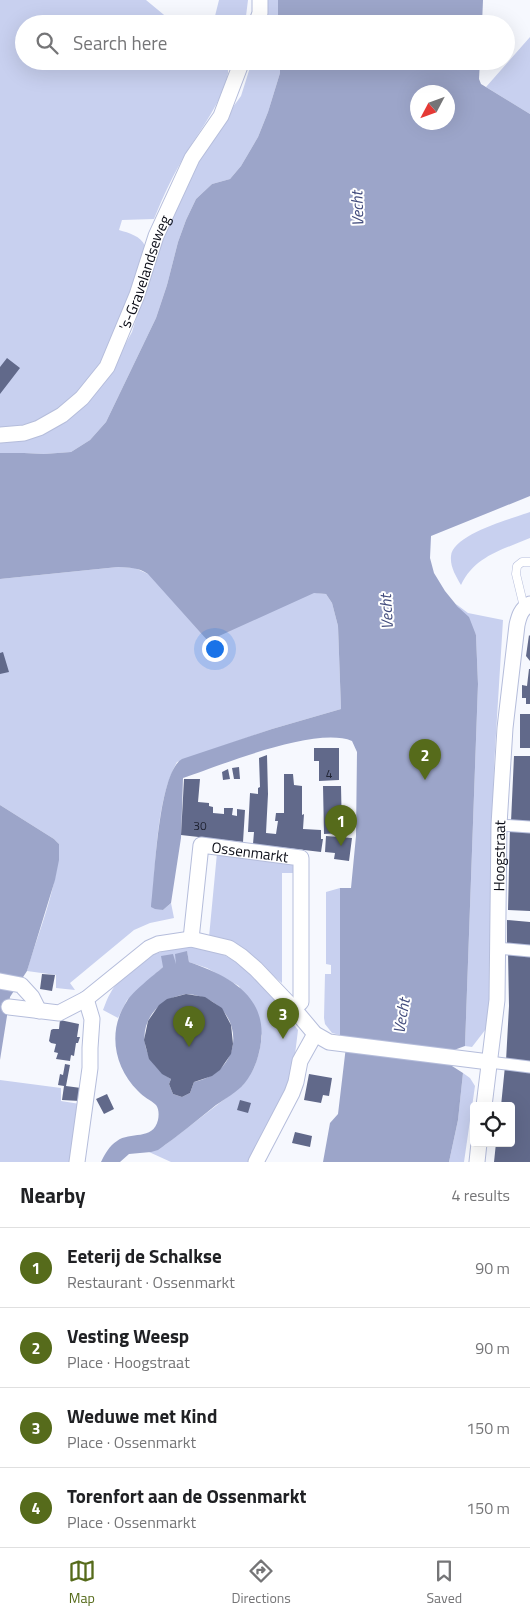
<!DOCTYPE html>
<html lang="en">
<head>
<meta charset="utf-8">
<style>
  body { margin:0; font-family:"Titillium Web",sans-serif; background:#f6f6f6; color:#202124 }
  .controls { position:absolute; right:15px; bottom:15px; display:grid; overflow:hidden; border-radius:5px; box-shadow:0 5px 20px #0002 }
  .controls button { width:45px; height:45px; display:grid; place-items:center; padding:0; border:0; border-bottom:1px solid #e0e0e0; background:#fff; color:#202124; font:25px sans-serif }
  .compass { position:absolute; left:410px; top:85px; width:45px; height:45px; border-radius:50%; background:#fff; box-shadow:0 5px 20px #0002; rotate:229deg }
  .you { position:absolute; left:214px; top:648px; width:18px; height:18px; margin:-12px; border:4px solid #fff; border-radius:50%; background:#1a73e8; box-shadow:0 0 0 8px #1a73e833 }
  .badge { display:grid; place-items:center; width:32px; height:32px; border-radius:50%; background:#566b1b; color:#fff; font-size:16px; font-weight:700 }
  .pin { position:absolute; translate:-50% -41px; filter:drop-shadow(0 1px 2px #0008) }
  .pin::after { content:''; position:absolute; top:26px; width:18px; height:15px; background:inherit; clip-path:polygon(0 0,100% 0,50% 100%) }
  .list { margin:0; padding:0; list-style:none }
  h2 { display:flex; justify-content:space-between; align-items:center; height:65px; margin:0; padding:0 20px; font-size:21px }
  h2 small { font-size:16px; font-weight:400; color:#757577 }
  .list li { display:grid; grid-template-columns:32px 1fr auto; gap:15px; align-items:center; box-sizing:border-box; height:80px; padding:0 20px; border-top:1px solid #e0e0e0 }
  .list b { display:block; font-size:19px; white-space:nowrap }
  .list p { margin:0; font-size:16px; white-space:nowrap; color:#757577 }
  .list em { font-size:16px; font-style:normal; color:#757577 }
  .icon { flex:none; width:28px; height:28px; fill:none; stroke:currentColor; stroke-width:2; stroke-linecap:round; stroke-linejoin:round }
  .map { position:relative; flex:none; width:530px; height:1162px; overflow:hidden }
  .search { position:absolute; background:#fff; box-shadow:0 5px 20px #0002; left:15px; right:15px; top:15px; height:55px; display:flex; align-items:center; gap:12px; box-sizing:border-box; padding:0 18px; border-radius:28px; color:#757577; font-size:19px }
  .sheet { height:385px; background:#fff }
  nav { display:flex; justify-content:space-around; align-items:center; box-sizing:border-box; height:70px; border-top:1px solid #e0e0e0; background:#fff; font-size:14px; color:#757577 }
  nav a { display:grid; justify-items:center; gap:2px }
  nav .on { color:#566b1b }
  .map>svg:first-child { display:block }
</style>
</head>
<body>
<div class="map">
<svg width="530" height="1162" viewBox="0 0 530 1162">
  <rect width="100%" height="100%" fill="#f6f8fe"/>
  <path fill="#c8d0ef" d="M0,0H146L175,24H24V61H222L228,68V73C222,102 202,127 187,152C174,173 163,196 154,219L122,220L119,230C129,233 141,236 145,246C130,302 104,387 48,416C33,423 16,427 0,429Z
    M219,0H248L245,24H213Z
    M263,0H278V24H261Z
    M530,37V114L486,87Z
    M252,61H280V73L268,112L258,137L241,166L230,179L212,184L196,199L186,220L178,242L167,285L156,318L106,422L90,440L71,452L44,454L24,453H0V441L24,439L47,432L72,415L122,350L132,332L163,230L179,192L222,122L241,96Z
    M530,512V538C502,550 475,556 461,585C456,576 450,567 451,556C453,534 511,519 530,512Z
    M118,567L135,568L148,574L326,594L332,603L338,626L341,709L272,729L177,762C156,799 156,863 152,906L163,910L171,903L174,918L150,923L134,930L70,983L75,990L56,988V975L27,971C39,930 58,887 59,844L54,839L0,805V579Z
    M456,604L468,613L503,620L494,766L489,1025L472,1047L465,1046L478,684L476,635Z
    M217,853L295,863L294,873H282V983L249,956L209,937Z
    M340,888V1035L332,1033L325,1024L324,1018L325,974H331V965L326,964V892Z
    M189,947C244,950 268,990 298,1030L292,1079L250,1162H171L149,1152L165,1145L243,1085L254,1068L259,1053L262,1036L239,986L207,968L189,962L187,952L176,964L163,967L127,1000L118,1018L103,1010C105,1005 107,998 111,992C119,978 143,958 158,953C168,949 179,948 189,947Z
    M463,1073L470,1078L475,1086L464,1162H449L458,1120Z
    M0,1080L61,1088V1101L80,1104L71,1162H0Z"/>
  <path fill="#9ca5c9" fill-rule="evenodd" d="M278,0H483L482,24H278Z
    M280,61H480L479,79L481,84L530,114V496L431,536L430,558L434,573L445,591L458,607L469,617L476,635L478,684L465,1046L454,1050L452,1066L463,1073L458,1120L449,1162H323L330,1123L338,1114L347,1038L340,1035V888H351L356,836L357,752L352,741C315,726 222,765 183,778L181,838L171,903L163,910L155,909L151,907C155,877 158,773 182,759L272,729L341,709L338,626L332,603L326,594L314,593L208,641L148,574C138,567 129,568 118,567L0,579V453H24L44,454L71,452L90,440L106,422L156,318L167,285L178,242L186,220L196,199L212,184L230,179L241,166L258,137L268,112L280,73ZM418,92H448V122H418Z
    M0,805L54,839L59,844V860L55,880L27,971L10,997L0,1060Z
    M187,951L189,962C227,975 267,995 261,1042C259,1057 254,1072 244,1084C237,1092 225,1099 216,1105C197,1120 178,1136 158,1150L151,1152L129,1154L120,1162H101C105,1154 109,1146 117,1141C130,1131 153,1141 158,1120C159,1115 159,1109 156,1105C151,1100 143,1097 138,1091C114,1067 107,1031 127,1001C133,991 153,976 163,967L161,956L173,954L176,964L175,954ZM186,994C244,997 251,1070 194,1082L190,1093L182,1097L173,1094L169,1084L171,1079C129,1054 139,1002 186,994Z"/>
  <path fill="#61698a" d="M7,358L20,368L0,394V367Z
    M529,635L530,636V661L526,656Z
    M3,652L9,672L0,674V653Z
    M529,669H530V704H526V698H522V685L527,686Z
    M520,714H530V748H520Z
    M314,748H339V780L319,781V761H314Z
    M267,755L268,794L266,833L276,834L278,821H275L276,813H284V774H293L294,785L302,786V815L304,814L303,829L321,830V839H323L321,852L253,844L254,832H248L250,793L258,794V788L260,787L259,758Z
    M514,756H530V823L511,822Z
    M239,767L240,779H234L232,768Z
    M228,769L230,779L223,780L222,772Z
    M184,779H200L198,802L209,803V806L213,807V813L224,814V808H233L232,815L237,816V809L245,810L243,842L181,835Z
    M323,786H341L342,833L324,834Z
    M510,827L530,829V911L508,910Z
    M326,836L352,838L349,861L334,859L335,853L325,852Z
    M507,920L530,922V949L507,947Z
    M508,951L530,953V1063L506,1061L509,1006Z
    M42,974L55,975L52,991L40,989Z
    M186,994L205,997L222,1008L231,1025L233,1044L231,1054L220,1070L212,1076L194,1082L190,1093L182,1097L173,1094L169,1084L171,1079L162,1074L149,1059L144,1040L148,1021L159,1005L167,999Z
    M60,1020L79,1024L77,1037H80L78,1043H76L74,1056L71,1055L70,1061L56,1059L58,1053L54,1052L56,1044L51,1043L49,1041L51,1030L53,1029H59Z
    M65,1064L70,1065L66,1086L81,1088L80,1101L62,1100L64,1086L58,1085L60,1074L63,1075Z
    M505,1066L530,1070V1162H494L496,1143H511V1106H501Z
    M309,1074L332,1078L329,1096L323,1095L321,1103L304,1100Z
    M107,1094L114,1109L104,1114L96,1099Z
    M240,1100L251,1103L248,1113L237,1110Z
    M295,1132L312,1136L310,1147L292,1143Z"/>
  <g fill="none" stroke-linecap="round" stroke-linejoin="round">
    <defs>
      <path id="service" d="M524,607L516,574L517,566L522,562H530"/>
      <path id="pedestrian" d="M499,825L530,827
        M497,948L530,951
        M489,1062L530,1067"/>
      <g id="minor">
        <path d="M256,24L260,13V0"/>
        <path id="s1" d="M0,435L24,433L39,428L62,415L82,398L107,367L137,295L156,236L192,158L221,116L242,61"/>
        <path id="s2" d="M191,939L201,845L301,858V1002L294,1009"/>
        <path d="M0,981L21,985L32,997L39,1011"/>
        <path d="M9,1007L59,1013L86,999L149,948L158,944L191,939L229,948L241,956L256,969L294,1009L315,1034L329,1042L489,1062"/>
        <path id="s3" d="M484,1106L497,1000L499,825L505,728L517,625C519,616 521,609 530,604"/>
        <path d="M77,1162L90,1068V1048L92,1019L86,999"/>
        <path d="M256,1162L292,1093L296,1082L300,1061L315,1034"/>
        <path d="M477,1162L479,1143"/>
      </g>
    </defs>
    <use href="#service" stroke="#b5bddb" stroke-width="9"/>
    <use href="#pedestrian" stroke="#b5bddb" stroke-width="13"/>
    <use href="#minor" stroke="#b5bddb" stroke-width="17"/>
    <use href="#service" stroke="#fff" stroke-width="8"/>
    <use href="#pedestrian" stroke="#fff" stroke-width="11"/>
    <use href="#minor" stroke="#fff" stroke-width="15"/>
  </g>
  <g text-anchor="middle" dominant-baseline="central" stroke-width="4" stroke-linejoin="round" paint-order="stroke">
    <g font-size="12" fill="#202434">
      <text x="329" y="773">4</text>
      <text x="200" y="825">30</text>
    </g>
    <g font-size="15" fill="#0b0d17" stroke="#fff">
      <text stroke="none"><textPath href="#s1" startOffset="234">'s-Gravelandseweg</textPath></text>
      <text stroke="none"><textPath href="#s2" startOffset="144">Ossenmarkt</textPath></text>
      <text stroke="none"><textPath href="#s3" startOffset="251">Hoogstraat</textPath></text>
    </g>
    <g font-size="16" font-style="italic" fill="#414b7c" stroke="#fff">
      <text transform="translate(357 209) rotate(-92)">Vecht</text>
      <text transform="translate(386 612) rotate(-93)">Vecht</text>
      <text transform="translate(401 1016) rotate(-81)">Vecht</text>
    </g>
  </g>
</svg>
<div class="controls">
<button><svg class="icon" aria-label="locate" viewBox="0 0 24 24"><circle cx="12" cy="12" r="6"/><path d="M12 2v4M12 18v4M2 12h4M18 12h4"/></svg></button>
</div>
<svg class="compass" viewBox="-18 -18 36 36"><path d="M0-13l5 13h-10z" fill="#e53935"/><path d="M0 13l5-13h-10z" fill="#757577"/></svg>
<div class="you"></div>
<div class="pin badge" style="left:341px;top:846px">1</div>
<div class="pin badge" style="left:425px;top:780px">2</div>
<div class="pin badge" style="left:283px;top:1039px">3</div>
<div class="pin badge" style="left:189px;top:1047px">4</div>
<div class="search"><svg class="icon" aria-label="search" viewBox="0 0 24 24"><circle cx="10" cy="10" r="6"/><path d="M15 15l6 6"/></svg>Search here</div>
</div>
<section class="sheet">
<h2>Nearby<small>4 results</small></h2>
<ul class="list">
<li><span class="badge">1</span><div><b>Eeterij de Schalkse</b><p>Restaurant · Ossenmarkt</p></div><em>90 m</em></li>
<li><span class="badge">2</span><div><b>Vesting Weesp</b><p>Place · Hoogstraat</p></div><em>90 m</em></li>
<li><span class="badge">3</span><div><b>Weduwe met Kind</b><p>Place · Ossenmarkt</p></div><em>150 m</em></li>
<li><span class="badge">4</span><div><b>Torenfort aan de Ossenmarkt</b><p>Place · Ossenmarkt</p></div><em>150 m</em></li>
</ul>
</section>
<nav>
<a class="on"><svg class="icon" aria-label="map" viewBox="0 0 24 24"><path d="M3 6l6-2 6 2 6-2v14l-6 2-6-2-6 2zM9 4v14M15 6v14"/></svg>Map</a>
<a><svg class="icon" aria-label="directions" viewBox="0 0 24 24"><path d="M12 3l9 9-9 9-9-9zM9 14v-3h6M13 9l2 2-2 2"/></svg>Directions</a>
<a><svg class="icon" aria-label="saved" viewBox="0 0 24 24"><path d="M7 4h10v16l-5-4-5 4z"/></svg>Saved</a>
</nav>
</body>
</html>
